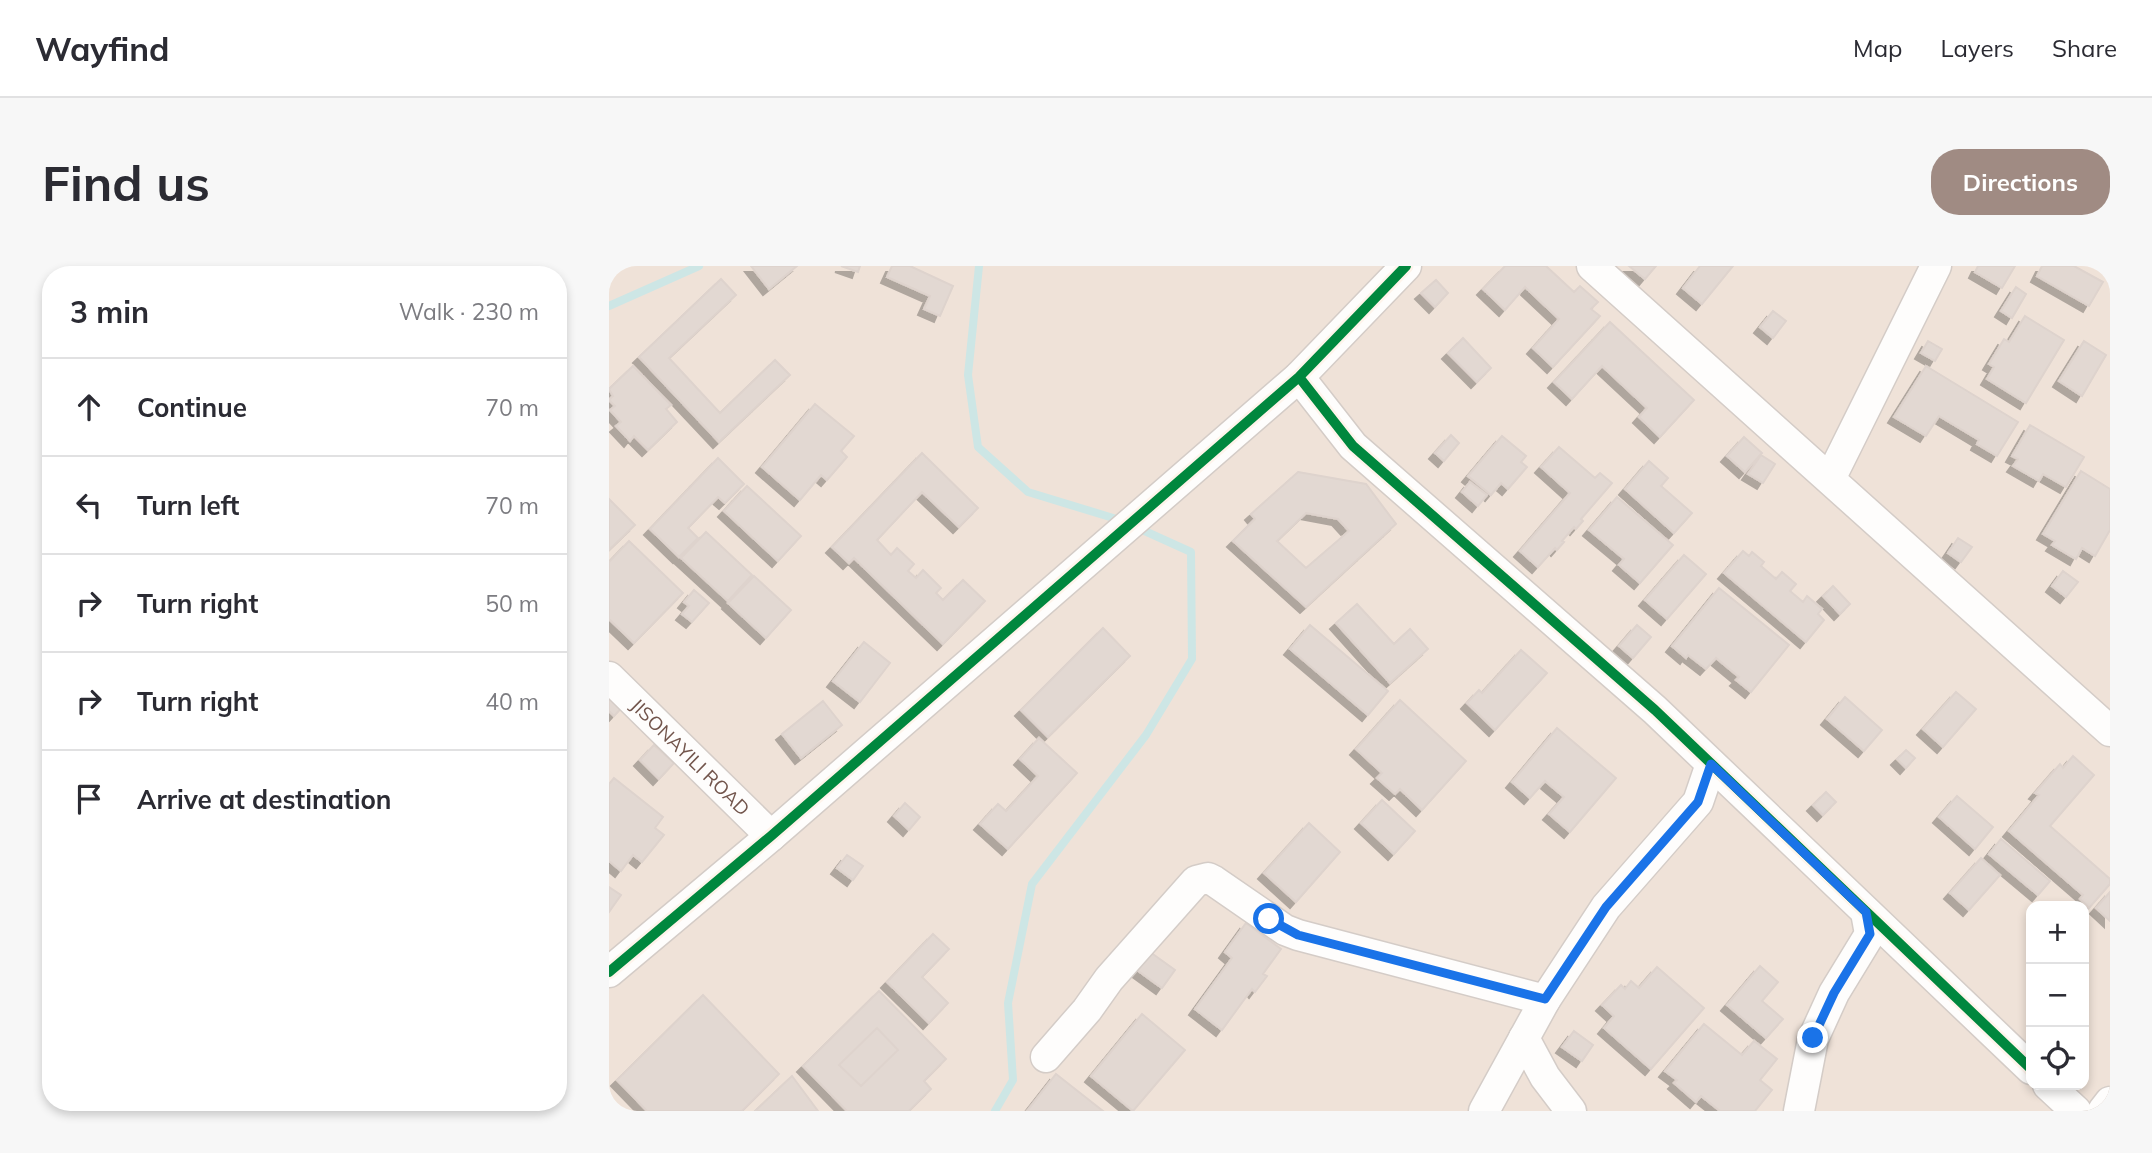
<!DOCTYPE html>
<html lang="en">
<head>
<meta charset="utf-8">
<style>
  body { margin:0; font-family:Mulish,sans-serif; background:#f7f7f7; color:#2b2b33 }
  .controls { position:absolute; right:21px; bottom:21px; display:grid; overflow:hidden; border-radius:14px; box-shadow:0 4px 10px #0003 }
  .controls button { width:63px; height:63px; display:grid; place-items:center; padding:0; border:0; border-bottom:2px solid #e1e1e2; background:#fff; color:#2b2b33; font:35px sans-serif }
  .stop { position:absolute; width:21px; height:21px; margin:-16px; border:5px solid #1a73e8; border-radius:50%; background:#fff }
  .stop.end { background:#1a73e8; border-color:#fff; box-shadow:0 2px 7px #0008 }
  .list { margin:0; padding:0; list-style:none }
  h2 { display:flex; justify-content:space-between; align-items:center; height:91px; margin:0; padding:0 28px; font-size:30px }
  h2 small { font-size:23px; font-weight:400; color:#7c7c81 }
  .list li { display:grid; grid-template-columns:46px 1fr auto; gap:21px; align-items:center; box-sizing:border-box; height:98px; padding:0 28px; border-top:2px solid #e1e1e2 }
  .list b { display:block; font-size:26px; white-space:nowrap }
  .list em { font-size:23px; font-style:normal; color:#7c7c81 }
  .icon { flex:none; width:38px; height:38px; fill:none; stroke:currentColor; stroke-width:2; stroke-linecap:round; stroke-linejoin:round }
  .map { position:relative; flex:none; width:1501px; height:845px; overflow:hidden; border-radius:28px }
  header { display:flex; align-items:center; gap:42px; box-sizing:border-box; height:98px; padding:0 35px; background:#fff; border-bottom:2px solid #e1e1e2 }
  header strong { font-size:33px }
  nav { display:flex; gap:38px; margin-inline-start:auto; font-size:24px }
  .intro { display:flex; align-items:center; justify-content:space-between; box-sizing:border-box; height:168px; padding:0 42px }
  h1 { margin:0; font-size:49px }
  .button { padding:18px 32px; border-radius:28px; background:#a08b83; color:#fff; font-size:24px; font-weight:700 }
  main { display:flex; gap:42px; padding:0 42px }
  aside { flex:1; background:#fff; border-radius:28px; box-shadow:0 4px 10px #0003 }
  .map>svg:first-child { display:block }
</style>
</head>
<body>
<header>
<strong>Wayfind</strong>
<nav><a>Map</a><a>Layers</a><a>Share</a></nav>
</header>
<div class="intro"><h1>Find us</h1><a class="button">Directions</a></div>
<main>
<aside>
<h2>3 min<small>Walk · 230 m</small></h2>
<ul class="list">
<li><svg class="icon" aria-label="ahead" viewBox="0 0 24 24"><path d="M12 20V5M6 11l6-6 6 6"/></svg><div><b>Continue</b></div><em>70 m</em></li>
<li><svg class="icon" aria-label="left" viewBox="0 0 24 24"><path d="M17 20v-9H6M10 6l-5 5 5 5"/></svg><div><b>Turn left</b></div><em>70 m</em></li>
<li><svg class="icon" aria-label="right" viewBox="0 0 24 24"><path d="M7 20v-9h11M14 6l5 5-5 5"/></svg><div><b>Turn right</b></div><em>50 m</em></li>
<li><svg class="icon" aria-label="right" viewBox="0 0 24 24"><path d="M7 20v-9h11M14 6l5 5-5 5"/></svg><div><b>Turn right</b></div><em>40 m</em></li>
<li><svg class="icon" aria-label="arrive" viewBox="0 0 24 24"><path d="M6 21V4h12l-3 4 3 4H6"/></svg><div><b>Arrive at destination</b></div></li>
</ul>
</aside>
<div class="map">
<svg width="1501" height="845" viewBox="0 0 1501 845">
  <defs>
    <filter id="shadow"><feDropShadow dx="-6" dy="6" stdDeviation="0" flood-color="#0004"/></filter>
  </defs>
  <rect width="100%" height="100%" fill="#f6f0ea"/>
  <path fill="#efe2d8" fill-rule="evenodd" d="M0,0H1501V845H0ZM1422,640H1475V819H1422Z"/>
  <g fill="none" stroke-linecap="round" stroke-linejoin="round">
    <path stroke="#cde6e5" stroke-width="8" d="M370,0L359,109L369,181L419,226L514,255
      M0,40L90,0
      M386,845L404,814L399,737L423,618L537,469L583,393L582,286L529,262"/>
  </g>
  <path fill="#e2d8d2" stroke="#ded3cd" stroke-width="2" fill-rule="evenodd" filter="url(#shadow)" d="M142,0H188L160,23Z
    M232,0H251L249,6Z
    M283,0H301L344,20L331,50L315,43L321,30L278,11Z
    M896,0H937L965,26L971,20L989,36L982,43L991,50L944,101L924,82L950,53L916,21L896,44L874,23Z
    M1020,0H1047L1036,13Z
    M1091,0H1124L1093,38L1074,22Z
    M1369,0H1406L1393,22L1366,6Z
    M1433,0H1465L1494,16L1480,40L1428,10Z
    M112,13L127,29L60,92L111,147L166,94L181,109L110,176L30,91Z
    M827,14L839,27L826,41L812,27Z
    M1407,21L1417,28L1403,52L1392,45Z
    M1164,45L1177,55L1164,72L1151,61Z
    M1416,50L1455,74L1417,137L1378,113L1385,101L1380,98L1395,73L1400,76Z
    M1001,56L1085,134L1051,171L1030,151L1038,142L993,100L963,133L945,116Z
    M854,72L882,102L868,116L839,87Z
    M1319,75L1333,83L1326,95L1312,87Z
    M1475,75L1497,89L1473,130L1450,115Z
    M24,100L62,139L57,143L68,156L39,184L25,170L21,175L7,160L12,156L1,144L6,140L0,134L4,130L0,123Z
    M1317,100L1409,156L1388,190L1368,178L1370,174L1330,150L1317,170L1285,151Z
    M206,138L245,170L232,185L238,191L218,214L212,209L191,234L153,201Z
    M1421,159L1475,191L1457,221L1434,208L1430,215L1404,200L1409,193L1403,190Z
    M842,169L850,177L835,195L826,187Z
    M893,170L917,190L912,196L918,201L899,223L892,217L882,229L859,210Z
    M1135,171L1153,187L1136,206L1118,190Z
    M950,181L986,212L991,207L1003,217L972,253L974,255L967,263L965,261L953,275L955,276L948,284L946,282L929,301L911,285L961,227L932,201Z
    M313,187L369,242L350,261L313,226L268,274L282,289L288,282L305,298L299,305L307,312L314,304L332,322L327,327L334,334L354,314L376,335L334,378L245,292L240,297L223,281Z
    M1152,189L1166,198L1154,217L1139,208Z
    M109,192L135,218L116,237L109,231L79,262L89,272L70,291L41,263Z
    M1040,195L1059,212L1052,220L1083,247L1065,267L1016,223Z
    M1472,205L1501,223V264L1486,290L1473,282L1467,293L1443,279L1446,275L1434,268Z
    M689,206L757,218L787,258L697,341L624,275L646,253L642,248ZM697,247L729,253L740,265L697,302L668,275Z
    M861,216L878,229L869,240L853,226Z
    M138,220L192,270L169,295L115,245Z
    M1008,231L1064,279L1031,317L1010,299L1015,293L980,264Z
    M0,233L26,259L0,284Z
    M97,266L143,309L119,335L72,292Z
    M1349,272L1363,281L1352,296L1339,287Z
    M20,275L74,327L25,377L0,353V296Z
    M1134,285L1140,290L1143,286L1155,296L1152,300L1167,313L1173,306L1187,318L1181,325L1194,336L1198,330L1213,343L1209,348L1215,354L1197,376L1115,307Z
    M1075,289L1097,308L1058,353L1036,334Z
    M1454,305L1469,316L1457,331L1443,320Z
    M145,310L182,344L157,372L119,337Z
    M1224,320L1241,338L1231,348L1214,330Z
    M1110,322L1180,379L1142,426L1127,414L1130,411L1107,392L1097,403L1079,389L1077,392L1063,380Z
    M85,324L100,337L83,356L73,348L80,340L75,336Z
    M748,338L785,378L801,363L819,383L781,417L727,357Z
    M701,359L779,425L759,449L681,383Z
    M1028,359L1042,371L1024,392L1010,380Z
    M494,362L521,390L439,471L412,444Z
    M255,376L281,397L251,436L224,415Z
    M912,384L938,407L886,464L858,437L870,424L873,427Z
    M0,426L17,437L5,450L0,445Z
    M1347,426L1367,443L1334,481L1314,463Z
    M1236,431L1273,464L1255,485L1218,453Z
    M791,434L857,495L813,544L791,523L786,528L768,512L773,507L747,483Z
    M214,435L233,459L192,492L173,468Z
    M948,462L1007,512L961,566L940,548L955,531L936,515L921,532L903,516Z
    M430,472L468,507L399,583L371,558L389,538L397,545L429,510L411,493Z
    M45,479L65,497L50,513L31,494Z
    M1297,484L1306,492L1297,502L1288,493Z
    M1464,490L1485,509L1441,560L1501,613V618L1480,642L1471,633L1474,629L1400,565L1430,529L1426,527L1451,498L1454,502Z
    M5,512L54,551L46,562L55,569L33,596L24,589L12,605L0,595V518Z
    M1217,526L1227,536L1214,549L1204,539Z
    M1348,530L1384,561L1366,583L1330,551Z
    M773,534L806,565L785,588L752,557Z
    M296,537L311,551L300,564L285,550Z
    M700,557L731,586L687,636L655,607Z
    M1392,573L1441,615L1429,629L1380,588Z
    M238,589L254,600L244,614L228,602Z
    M1372,592L1391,609L1360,644L1341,627Z
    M0,621L12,629L0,646Z
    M1501,626V655L1487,642Z
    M637,657L672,683L654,708L658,710L646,726L643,723L613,764L586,743L623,692L616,686Z
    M324,668L340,683L313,711L339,737L320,757L278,716Z
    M541,686L566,704L553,722L528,704Z
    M1151,700L1169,716L1153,735L1174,753L1157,772L1118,739Z
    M1048,701L1095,742L1042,803L995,762L1005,750L993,739L1012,719L1016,723L1022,715L1030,722Z
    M270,725L337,793L315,815L322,823L300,845H238L194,800ZM268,762L289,784L252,820L230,799Z
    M94,729L170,808L133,845H38L8,814Z
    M533,748L576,784L524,845L482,810Z
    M1095,758L1133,789L1145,775L1168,793L1151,814L1163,824L1146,845H1111L1092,830L1087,836L1065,817L1068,814L1056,805Z
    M268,762L289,784L252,820L230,799Z
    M965,765L984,779L973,795L953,781Z
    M447,808L494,845H418Z
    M183,810L209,845H146Z"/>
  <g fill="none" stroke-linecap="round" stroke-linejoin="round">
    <defs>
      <g id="street">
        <path d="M983,0L1501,465"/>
        <path d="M690,111L744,180L1046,444L1422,803"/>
        <path d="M1221,213L1327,0"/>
        <path id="s1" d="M0,411L162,570"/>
        <path d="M0,706L162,570L690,111L797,0"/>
        <path d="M915,772L936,811L962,845"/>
        <path d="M437,791L478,744L500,713L587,615L599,612L605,615L676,664L689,669L936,734"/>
        <path d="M1439,819L1467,845"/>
        <path d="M875,845L936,734L997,641L1089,536L1102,498"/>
        <path d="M1190,845L1204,773L1225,727L1261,668L1257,646"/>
        <path d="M1494,845L1501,836"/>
      </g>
    </defs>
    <use href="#street" stroke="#d4ccc7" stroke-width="33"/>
    <use href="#street" stroke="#fefdfc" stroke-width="30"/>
    <defs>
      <path id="cycleway" d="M690,111L744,180L1046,444L1422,803
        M0,706L162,570L690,111L797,0"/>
    </defs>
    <use href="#cycleway" stroke="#fef4eb" stroke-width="15"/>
    <use href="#cycleway" stroke="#00873e" stroke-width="10"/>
  </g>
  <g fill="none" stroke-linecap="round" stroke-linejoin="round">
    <path stroke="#1a73e8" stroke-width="9" d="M660,653L689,669L936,733L997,641L1089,536L1102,498L1257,646L1261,668L1225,727L1204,772"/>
  </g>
  <g text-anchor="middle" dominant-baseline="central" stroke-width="7" stroke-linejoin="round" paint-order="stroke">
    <g font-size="19" fill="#72554c" stroke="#fef4eb">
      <text stroke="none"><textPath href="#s1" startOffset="114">JISONAYILI ROAD</textPath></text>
    </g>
  </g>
</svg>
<div class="controls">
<button>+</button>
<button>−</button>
<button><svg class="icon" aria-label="locate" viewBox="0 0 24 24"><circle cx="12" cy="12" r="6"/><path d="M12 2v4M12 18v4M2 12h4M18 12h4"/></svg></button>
</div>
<div class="stop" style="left:660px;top:653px"></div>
<div class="stop end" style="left:1204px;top:772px"></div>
</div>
</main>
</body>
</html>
